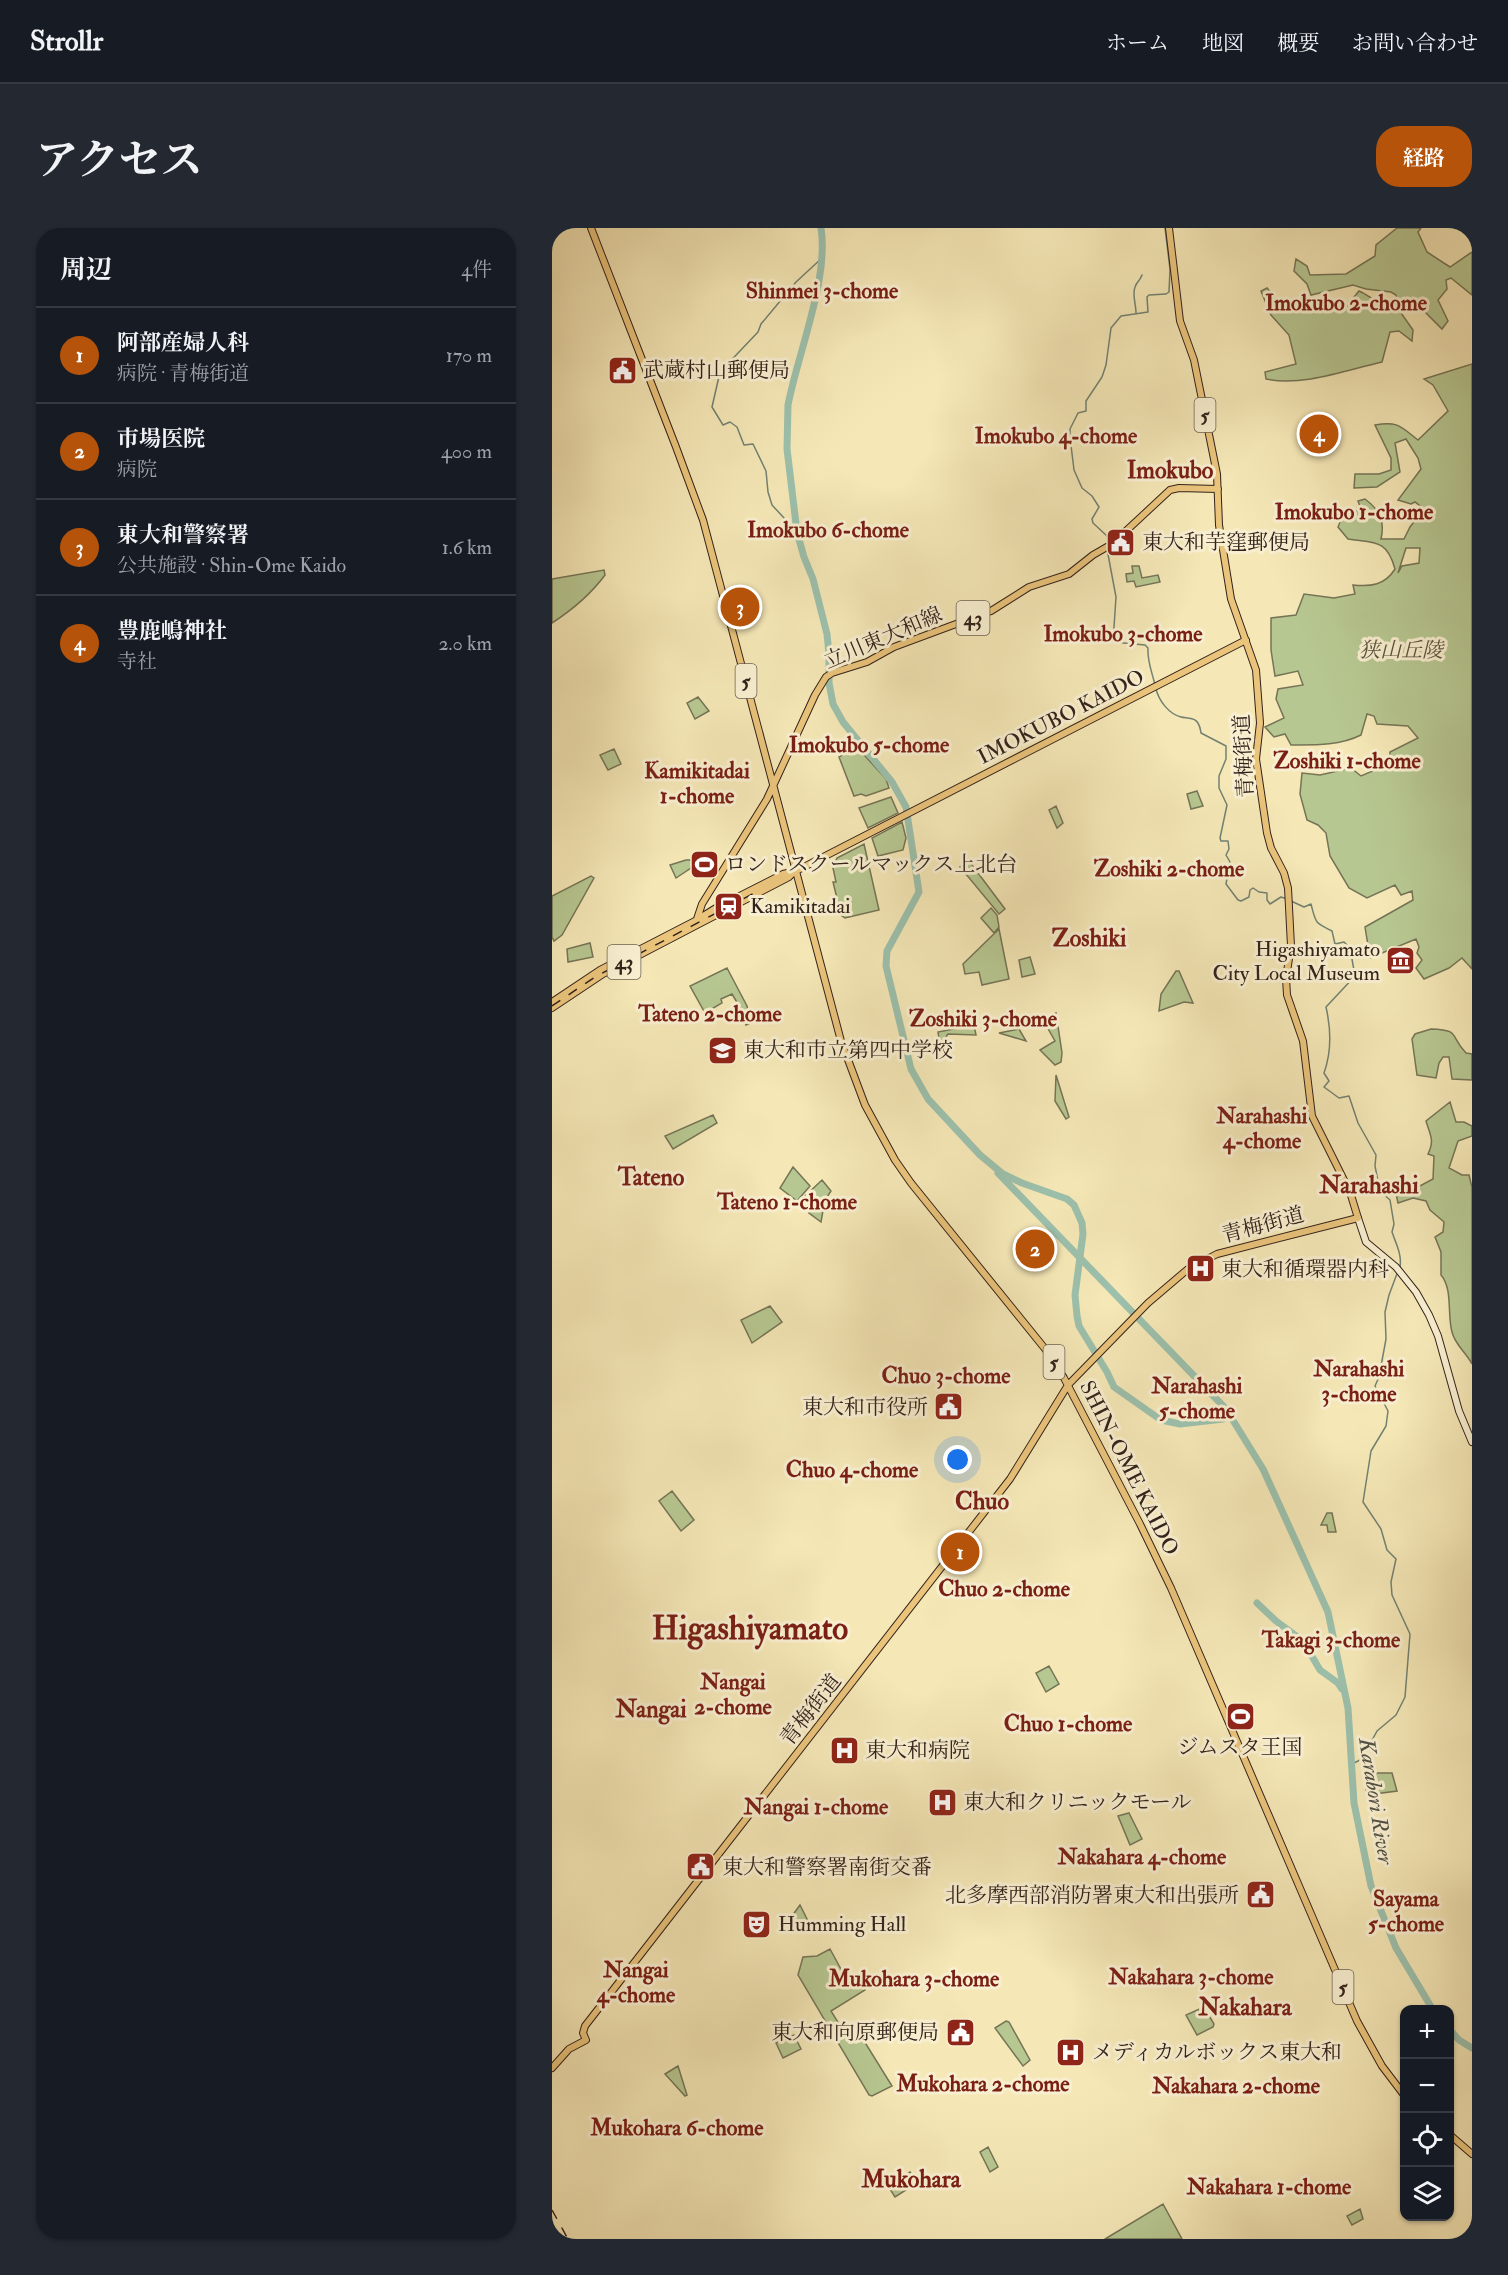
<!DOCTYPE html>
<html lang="ja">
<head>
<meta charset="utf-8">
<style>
  body { margin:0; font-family:"IM FELL Double Pica","Noto Serif JP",serif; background:#242831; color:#f1f3f6 }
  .controls { position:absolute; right:18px; bottom:18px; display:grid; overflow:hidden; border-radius:12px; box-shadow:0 2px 4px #0004 }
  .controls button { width:54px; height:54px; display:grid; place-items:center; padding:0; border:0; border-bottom:2px solid #363941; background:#171b24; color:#f1f3f6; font:30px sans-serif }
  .you { position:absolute; left:406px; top:1232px; width:21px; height:21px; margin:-15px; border:4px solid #fff; border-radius:50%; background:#1a73e8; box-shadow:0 0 0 9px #1a73e833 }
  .badge { display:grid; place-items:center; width:39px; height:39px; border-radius:50%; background:#b45309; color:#fff; font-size:20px; font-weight:700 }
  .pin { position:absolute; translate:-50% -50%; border:3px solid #fff; box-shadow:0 2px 6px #0006 }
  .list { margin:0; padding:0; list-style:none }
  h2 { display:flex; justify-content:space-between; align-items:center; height:78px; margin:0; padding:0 24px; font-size:26px }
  h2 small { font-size:20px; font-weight:400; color:#9ea1a6 }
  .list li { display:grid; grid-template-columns:39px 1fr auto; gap:18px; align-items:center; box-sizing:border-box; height:96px; padding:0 24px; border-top:2px solid #363941 }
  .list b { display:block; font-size:22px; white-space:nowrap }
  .list p { margin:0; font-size:20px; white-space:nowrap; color:#9ea1a6 }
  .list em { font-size:20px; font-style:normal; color:#9ea1a6 }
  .icon { flex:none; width:33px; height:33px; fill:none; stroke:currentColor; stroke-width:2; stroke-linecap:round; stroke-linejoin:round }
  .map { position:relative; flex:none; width:920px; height:2011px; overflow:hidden; border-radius:24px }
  header { display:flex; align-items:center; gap:36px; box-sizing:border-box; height:84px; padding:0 30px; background:#171b24; border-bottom:2px solid #363941 }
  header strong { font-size:28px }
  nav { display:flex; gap:33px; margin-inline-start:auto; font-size:21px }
  .intro { display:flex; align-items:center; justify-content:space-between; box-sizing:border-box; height:144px; padding:0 36px }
  h1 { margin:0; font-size:42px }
  .button { padding:15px 27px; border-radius:24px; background:#b45309; color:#fff; font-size:21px; font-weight:700 }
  main { display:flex; gap:36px; padding:0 36px }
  aside { flex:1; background:#171b24; border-radius:24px; box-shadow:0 2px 4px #0004 }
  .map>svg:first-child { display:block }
</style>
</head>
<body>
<header>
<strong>Strollr</strong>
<nav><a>ホーム</a><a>地図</a><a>概要</a><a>お問い合わせ</a></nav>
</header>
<div class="intro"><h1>アクセス</h1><a class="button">経路</a></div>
<main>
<aside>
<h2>周辺<small>4件</small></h2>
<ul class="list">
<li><span class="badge">1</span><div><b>阿部産婦人科</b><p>病院 · 青梅街道</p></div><em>170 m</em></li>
<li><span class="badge">2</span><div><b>市場医院</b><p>病院</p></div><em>400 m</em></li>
<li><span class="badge">3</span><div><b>東大和警察署</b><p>公共施設 · Shin-Ome Kaido</p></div><em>1.6 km</em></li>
<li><span class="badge">4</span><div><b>豊鹿嶋神社</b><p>寺社</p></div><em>2.0 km</em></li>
</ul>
</aside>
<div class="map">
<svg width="920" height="2011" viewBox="0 0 920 2011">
  <rect width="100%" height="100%" fill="#f5e7b6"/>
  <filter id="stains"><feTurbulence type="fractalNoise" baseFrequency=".00333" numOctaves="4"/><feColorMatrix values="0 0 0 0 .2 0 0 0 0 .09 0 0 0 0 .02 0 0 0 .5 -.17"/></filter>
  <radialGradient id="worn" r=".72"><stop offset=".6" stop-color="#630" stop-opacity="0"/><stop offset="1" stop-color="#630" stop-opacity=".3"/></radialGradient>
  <path fill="#b7c791" stroke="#757456" stroke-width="1.5" fill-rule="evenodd" d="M845,0H869L866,4L875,24L898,39L920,24V67L899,50L894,52L895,61L886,72L896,93L890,101L863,74L849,85L861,102L860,113L847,103L838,104L830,134C795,142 749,159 714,151L713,144L744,136L737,107L719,87L709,63L715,60L727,74L743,75L754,70L763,80L794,79L807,63C819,68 826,78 841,77L845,73L844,67L839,64L814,61L801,57L759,67L755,56L742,43L744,31L755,38L758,47L794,46L823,28L824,17Z
    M920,136V741L910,730L897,740L872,751L864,740L870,732L865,725L867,719L864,711L818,730L813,699L861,672L860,663L849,667L843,657L815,670L797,660L778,628L774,605L766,597L755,592L748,566L750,545L768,547L799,540L809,548L837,536L838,524L866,510L856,498L825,496L822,488L815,486L809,507C787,518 762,517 739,517L733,506L722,509L713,499L732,490L724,471L726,461L751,457L746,443L723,448L719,422V390L744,387L752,366L782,370L803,366L801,357C819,359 833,357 843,341C835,311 823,315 796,311L786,299L790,289L809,281L806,273L813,271C828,282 833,293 829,311H852L858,299L872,281L863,274L859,276L846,272L869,241L866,230L854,211L843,215L848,244L825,259L802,260L803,246H827L839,242V230L823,197C846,193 848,198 866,212L896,183L881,157L872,151ZM854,320H868L867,335L850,338L846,345Z
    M580,338H587L590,350L606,347L608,354L584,359L582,353L575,354L574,346L581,345Z
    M52,342L53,347C39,366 20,382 0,395V351Z
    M146,469L157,483L143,491L135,475Z
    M304,518L334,551L337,560L314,568L309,566L302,568L287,529Z
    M62,521L69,536L56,542L48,527Z
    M645,563L651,578L639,581L635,566Z
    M339,569L346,585L316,600L307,580Z
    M504,578L511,595L505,600L497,582Z
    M350,594L354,610L351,622L326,628L320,610Z
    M312,616L327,682L293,690L289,687L281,654H284L281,640L285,630Z
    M152,627L162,640L154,646L144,633Z
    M134,632H142L145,636L124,650L118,637Z
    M417,633L453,681L447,686L408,639Z
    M39,648L42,650L10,707L2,713L0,709V668Z
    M439,680L445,687L447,699L442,705L429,690Z
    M447,701L457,751L430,757L427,744L413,746L411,736Z
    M38,715L41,729L16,734L15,721Z
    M478,729L483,746L470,749L467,732Z
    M175,740L195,778L199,795L194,797L190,788L192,786L180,766L169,771L170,775L153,785L138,758Z
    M624,743H627L641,775L632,774L607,783L609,766Z
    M504,785L510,825L509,834L503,837L488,822L503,813L491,792Z
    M422,797L424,807L396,806L388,817L386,804Z
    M467,801L474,813L447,805Z
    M879,801C909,802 897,807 914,825L920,826V852L900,851L897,829H891L887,835L884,850L865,847L860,811L863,806Z
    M504,847L517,889L514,891L503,873Z
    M898,874L904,894H912L920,898V908L906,913L897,940L910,947H917L920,959V1136C914,1124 903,1117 900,1104C895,1086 901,1061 889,1047V1024L883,1009L891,1004L892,994L878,982L874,973L861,970L846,975L843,961L866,959L881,951L882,928L876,926C883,912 878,907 874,893Z
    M161,887L165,895L121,921L113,908Z
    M241,939L258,958L245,973L228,960Z
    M270,952L279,963L273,972L269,994L257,985L262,978L251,970Z
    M218,1078L230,1094L200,1115L189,1092Z
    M120,1263L142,1292L129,1303L107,1273Z
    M775,1285H780L784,1304H776L775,1297H769Z
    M497,1438L507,1456L494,1464L484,1445Z
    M824,1545H840L845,1563L815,1567L814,1560L817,1559L815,1548Z
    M577,1585L590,1611L578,1617L566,1588Z
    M248,1677L256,1693L241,1702L237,1701L235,1695Z
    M278,1721L296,1754L302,1751L304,1755L308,1753L313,1762L279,1783L298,1814L309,1808L340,1858L320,1868L317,1867L246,1747L251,1729L265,1728Z
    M652,1779L662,1796L661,1799L645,1807L634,1787Z
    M454,1793L457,1794L478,1832L471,1838L443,1800Z
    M242,1807L249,1821L231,1830L224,1815Z
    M126,1838L135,1867L133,1868L113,1846Z
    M436,1919L446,1939L438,1944L428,1924Z
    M358,1944L365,1955L343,1969L331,1950L334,1948L339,1956Z
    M611,1976L630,2011H553L558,2008Z
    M808,1981L811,1991L800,1997L795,1988Z"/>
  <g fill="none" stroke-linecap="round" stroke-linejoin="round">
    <path stroke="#728172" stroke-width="1.5" d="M584,85C584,76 580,67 583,59C585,53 588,53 590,47
      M245,304L220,277L216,264L214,243L201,216L192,217L185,199L178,194L171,197L160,179L168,144L206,104L209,96L244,54L270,30
      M556,316L555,308L541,295L540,291L547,279L540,268L530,260L522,242L518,209V201L526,185L534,183V173L550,149L554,137L559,100L569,88L596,84L595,69L597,67L614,66L617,64L618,41L613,0
      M555,321L564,369L561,414L593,417L596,420C595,433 600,444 603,457
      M604,461C607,473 617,486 629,489C633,490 640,490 643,492C648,495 648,500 649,505L674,518V531L667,548V560L675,577L668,610L669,613H676L677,621L674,627L678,634L674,656L686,672L689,673L697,669L698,662L701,660L707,664L715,665V672L718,676L729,669L735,671
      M739,673L752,679L759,676C764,695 762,694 780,703L783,716L792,714L798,720L803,748L774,779C779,801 780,823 772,845L777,853L772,859L787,870L797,868L806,895L824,927L823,938L828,963L838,972L842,996L840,1004C844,1016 850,1026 848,1039
      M800,1536L810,1531L825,1503L844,1487L853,1469L858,1406L840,1367L839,1354L844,1331L835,1322L829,1301L811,1274L819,1223L834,1198L836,1183L823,1158L827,1149L834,1111L833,1084L837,1067L846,1043"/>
    <path stroke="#9cc0ac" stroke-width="7" d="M269,0C277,51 246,125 236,177L235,221L245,304L252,329L261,351L275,406L277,426V455L281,476L291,494L340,554L354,579L367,664L335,723L334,738L359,841L376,871L428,927L451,946L470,955L515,971L522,977L530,995L531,1006L523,1067L525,1088L527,1098L555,1144L562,1159L609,1192L628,1196L671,1191
      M446,945L674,1181L711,1241L776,1384L796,1480L802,1575L819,1658L844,1720L881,1782
      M705,1375L724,1393L751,1413L768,1442L786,1455L790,1461
      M898,1802L907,1812L920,1820"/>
    <defs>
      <path id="secondary" d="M806,990L814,1014L844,1039L864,1064L877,1087L886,1108L907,1183L920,1214"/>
      <path id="primary" d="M39,0L124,219L151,292L289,813L313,877L343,932L359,955L494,1122L512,1150L588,1296L619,1360L805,1793L830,1838L852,1867
        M145,691L150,676L215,571L263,467L274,449L280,445L315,434L342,419L439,383L477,359L517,346L541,327L560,316L618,262L627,260L666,261
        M0,774L48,742L143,693L164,680L231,646L244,643L694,412
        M0,780L51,746L237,649L242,644
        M0,1840L17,1821L34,1812L31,1805L33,1798L458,1251L516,1157L596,1075L636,1041L665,1026L806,990L798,964L760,888L751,813L735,767L734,750L739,718L736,660L732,645L719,620L715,605L704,531L708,495L704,442L679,371L667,297L665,246L642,132L628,93L617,0
        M898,1907L920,1926"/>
    </defs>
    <use href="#secondary" stroke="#33221b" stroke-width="8"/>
    <use href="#primary" stroke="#33221b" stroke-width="8"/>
    <use href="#secondary" stroke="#f8efd0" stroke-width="6"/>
    <use href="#primary" stroke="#eac47b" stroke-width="6"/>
    <path stroke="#33221b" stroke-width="1.5" stroke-dasharray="10 10" stroke-linecap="butt" d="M0,778L43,749L206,663
      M0,1982L16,2011"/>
  </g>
  <defs>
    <symbol id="civic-square" viewBox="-11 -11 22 22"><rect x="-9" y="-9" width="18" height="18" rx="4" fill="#8f2418" stroke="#f8efd0"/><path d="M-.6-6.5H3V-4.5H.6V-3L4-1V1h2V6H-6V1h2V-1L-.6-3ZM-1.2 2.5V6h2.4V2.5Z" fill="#fff"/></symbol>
    <symbol id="stadium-square" viewBox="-11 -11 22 22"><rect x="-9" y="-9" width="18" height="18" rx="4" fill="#8f2418" stroke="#f8efd0"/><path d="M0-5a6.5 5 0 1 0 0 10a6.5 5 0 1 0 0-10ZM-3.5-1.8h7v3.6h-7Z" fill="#fff"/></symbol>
    <symbol id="station-square" viewBox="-11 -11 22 22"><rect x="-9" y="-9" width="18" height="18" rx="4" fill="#8f2418" stroke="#f8efd0"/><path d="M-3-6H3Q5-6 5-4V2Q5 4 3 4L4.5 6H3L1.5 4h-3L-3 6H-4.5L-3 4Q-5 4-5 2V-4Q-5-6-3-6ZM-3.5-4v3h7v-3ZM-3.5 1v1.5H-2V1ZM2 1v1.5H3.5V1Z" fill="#fff"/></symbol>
    <symbol id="museum-square" viewBox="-11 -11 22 22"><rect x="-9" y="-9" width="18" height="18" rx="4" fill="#8f2418" stroke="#f8efd0"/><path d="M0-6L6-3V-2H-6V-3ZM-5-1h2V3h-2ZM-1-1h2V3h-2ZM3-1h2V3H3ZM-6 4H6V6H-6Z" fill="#fff"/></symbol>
    <symbol id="school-square" viewBox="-11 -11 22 22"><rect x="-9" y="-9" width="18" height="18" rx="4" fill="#8f2418" stroke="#f8efd0"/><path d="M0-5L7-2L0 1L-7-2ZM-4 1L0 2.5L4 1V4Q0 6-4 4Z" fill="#fff"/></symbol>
    <symbol id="hospital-square" viewBox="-11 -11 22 22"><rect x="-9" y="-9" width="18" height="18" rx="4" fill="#8f2418" stroke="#f8efd0"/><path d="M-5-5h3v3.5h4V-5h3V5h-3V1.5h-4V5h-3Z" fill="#fff"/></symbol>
    <symbol id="theatre-square" viewBox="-11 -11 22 22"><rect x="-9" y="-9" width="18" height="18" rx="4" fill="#8f2418" stroke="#f8efd0"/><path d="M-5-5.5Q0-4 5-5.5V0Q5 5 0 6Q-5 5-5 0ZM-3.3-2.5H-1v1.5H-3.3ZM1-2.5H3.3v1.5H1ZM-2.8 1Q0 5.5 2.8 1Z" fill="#fff"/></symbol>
  </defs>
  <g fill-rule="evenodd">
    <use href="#civic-square" x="54" y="126" width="33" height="33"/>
    <use href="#civic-square" x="552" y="298" width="33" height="33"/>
    <use href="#stadium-square" x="136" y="620" width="33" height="33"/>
    <use href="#station-square" x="160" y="662" width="33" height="33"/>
    <use href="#museum-square" x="832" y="716" width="33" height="33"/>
    <use href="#school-square" x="154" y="806" width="33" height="33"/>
    <use href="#hospital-square" x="632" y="1024" width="33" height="33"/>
    <use href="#civic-square" x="380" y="1162" width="33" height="33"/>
    <use href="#stadium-square" x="672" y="1472" width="33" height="33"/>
    <use href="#hospital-square" x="276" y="1506" width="33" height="33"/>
    <use href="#hospital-square" x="374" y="1558" width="33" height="33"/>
    <use href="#civic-square" x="132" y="1622" width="33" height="33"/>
    <use href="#civic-square" x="692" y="1650" width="33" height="33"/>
    <use href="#theatre-square" x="188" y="1680" width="33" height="33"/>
    <use href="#civic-square" x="392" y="1788" width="33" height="33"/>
    <use href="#hospital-square" x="502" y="1808" width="33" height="33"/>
  </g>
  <g text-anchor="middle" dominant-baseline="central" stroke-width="6" stroke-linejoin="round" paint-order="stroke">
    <g fill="#f8efd0" stroke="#6e6051" stroke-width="1.5">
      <rect x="642.5" y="170" width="21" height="34" rx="4.5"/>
      <rect x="404.5" y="373" width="33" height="34" rx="4.5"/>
      <rect x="183.5" y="436" width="21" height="34" rx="4.5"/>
      <rect x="55.5" y="717" width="33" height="34" rx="4.5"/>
      <rect x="491.5" y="1117" width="21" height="34" rx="4.5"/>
      <rect x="780.5" y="1742" width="21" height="34" rx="4.5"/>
    </g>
    <g font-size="20" font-weight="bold" fill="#33221b">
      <text x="653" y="187">5</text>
      <text x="421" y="390">43</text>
      <text x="194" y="453">5</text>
      <text x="72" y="734">43</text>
      <text x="502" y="1134">5</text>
      <text x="791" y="1759">5</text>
    </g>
    <g font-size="21" fill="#33221b" stroke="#f8efd0" text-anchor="start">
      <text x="91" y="142">武蔵村山郵便局</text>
      <text x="590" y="314">東大和芋窪郵便局</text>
      <text x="173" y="636">ロンドスクールマックス上北台</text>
      <text x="198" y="678">Kamikitadai</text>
      <text x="828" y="721" text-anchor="end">Higashiyamato<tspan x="828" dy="24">City Local Museum</tspan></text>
      <text x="191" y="822">東大和市立第四中学校</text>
      <text x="669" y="1041">東大和循環器内科</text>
      <text x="376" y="1179" text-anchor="end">東大和市役所</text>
      <text x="688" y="1519" text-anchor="middle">ジムスタ王国</text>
      <text x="313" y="1522">東大和病院</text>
      <text x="411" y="1574">東大和クリニックモール</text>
      <text x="170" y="1639">東大和警察署南街交番</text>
      <text x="687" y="1667" text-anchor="end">北多摩西部消防署東大和出張所</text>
      <text x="226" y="1696">Humming Hall</text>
      <text x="387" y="1804" text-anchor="end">東大和向原郵便局</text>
      <text x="540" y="1824">メディカルボックス東大和</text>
    </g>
    <g font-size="21" fill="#33221b" stroke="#f8efd0">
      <text transform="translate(331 410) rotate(-23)">立川東大和線</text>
      <text transform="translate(509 489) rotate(-27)">IMOKUBO KAIDO</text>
      <text transform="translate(692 528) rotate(-93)">青梅街道</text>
      <text transform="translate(711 997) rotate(-15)">青梅街道</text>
      <text transform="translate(577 1240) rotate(63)">SHIN-OME KAIDO</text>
      <text transform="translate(259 1482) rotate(-52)">青梅街道</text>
    </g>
    <g font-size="21" font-style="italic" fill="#5b543e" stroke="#f8efd0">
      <text x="849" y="422">狭山丘陵</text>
    </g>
    <g font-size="22" font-weight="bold" fill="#7a1f14" stroke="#f8efd0">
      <text x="270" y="63">Shinmei 3-chome</text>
      <text x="794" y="75">Imokubo 2-chome</text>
      <text x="504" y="208">Imokubo 4-chome</text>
      <text x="802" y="284">Imokubo 1-chome</text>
      <text x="276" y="302">Imokubo 6-chome</text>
      <text x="571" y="406">Imokubo 3-chome</text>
      <text x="317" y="517">Imokubo 5-chome</text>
      <text x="795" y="533">Zoshiki 1-chome</text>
      <text x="145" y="543">Kamikitadai<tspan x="145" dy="25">1-chome</tspan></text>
      <text x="617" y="641">Zoshiki 2-chome</text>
      <text x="158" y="786">Tateno 2-chome</text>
      <text x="431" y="791">Zoshiki 3-chome</text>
      <text x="710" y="888">Narahashi<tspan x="710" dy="25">4-chome</tspan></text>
      <text x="235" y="974">Tateno 1-chome</text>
      <text x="807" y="1141">Narahashi<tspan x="807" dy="25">3-chome</tspan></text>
      <text x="394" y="1148">Chuo 3-chome</text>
      <text x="645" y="1158">Narahashi<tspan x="645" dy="25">5-chome</tspan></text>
      <text x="300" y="1242">Chuo 4-chome</text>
      <text x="452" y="1361">Chuo 2-chome</text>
      <text x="779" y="1412">Takagi 3-chome</text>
      <text x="181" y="1454">Nangai<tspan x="181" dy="25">2-chome</tspan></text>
      <text x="516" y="1496">Chuo 1-chome</text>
      <text x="264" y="1579">Nangai 1-chome</text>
      <text x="590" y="1629">Nakahara 4-chome</text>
      <text x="854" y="1671">Sayama<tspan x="854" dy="25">5-chome</tspan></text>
      <text x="84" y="1742">Nangai<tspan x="84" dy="25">4-chome</tspan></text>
      <text x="639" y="1749">Nakahara 3-chome</text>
      <text x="362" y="1751">Mukohara 3-chome</text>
      <text x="431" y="1856">Mukohara 2-chome</text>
      <text x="684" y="1858">Nakahara 2-chome</text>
      <text x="125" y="1900">Mukohara 6-chome</text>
      <text x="717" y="1959">Nakahara 1-chome</text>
    </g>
    <g font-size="22" font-style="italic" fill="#525146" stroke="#f8efd0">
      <text transform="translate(824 1573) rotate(81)">Karabori River</text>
    </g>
    <g font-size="24" font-weight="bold" fill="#7a1f14" stroke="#f8efd0">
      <text x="618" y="242">Imokubo</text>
      <text x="537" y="710">Zoshiki</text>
      <text x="99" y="949">Tateno</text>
      <text x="817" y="957">Narahashi</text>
      <text x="430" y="1273">Chuo</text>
      <text x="99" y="1481">Nangai</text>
      <text x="693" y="1779">Nakahara</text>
      <text x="359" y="1951">Mukohara</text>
    </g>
    <g font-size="33" font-weight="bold" fill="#7a1f14" stroke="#f8efd0">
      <text x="198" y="1400">Higashiyamato</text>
    </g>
  </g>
  <rect width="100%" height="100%" filter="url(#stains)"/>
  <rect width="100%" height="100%" fill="url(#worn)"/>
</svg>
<div class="controls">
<button>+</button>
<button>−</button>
<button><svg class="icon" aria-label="locate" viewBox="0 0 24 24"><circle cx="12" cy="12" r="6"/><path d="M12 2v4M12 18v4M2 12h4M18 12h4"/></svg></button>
<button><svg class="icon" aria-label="layers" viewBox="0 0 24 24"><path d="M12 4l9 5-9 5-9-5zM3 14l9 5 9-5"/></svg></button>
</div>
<div class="you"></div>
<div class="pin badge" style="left:408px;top:1324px">1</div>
<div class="pin badge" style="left:483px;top:1021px">2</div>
<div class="pin badge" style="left:188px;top:379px">3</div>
<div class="pin badge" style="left:767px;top:206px">4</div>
</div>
</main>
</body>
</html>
